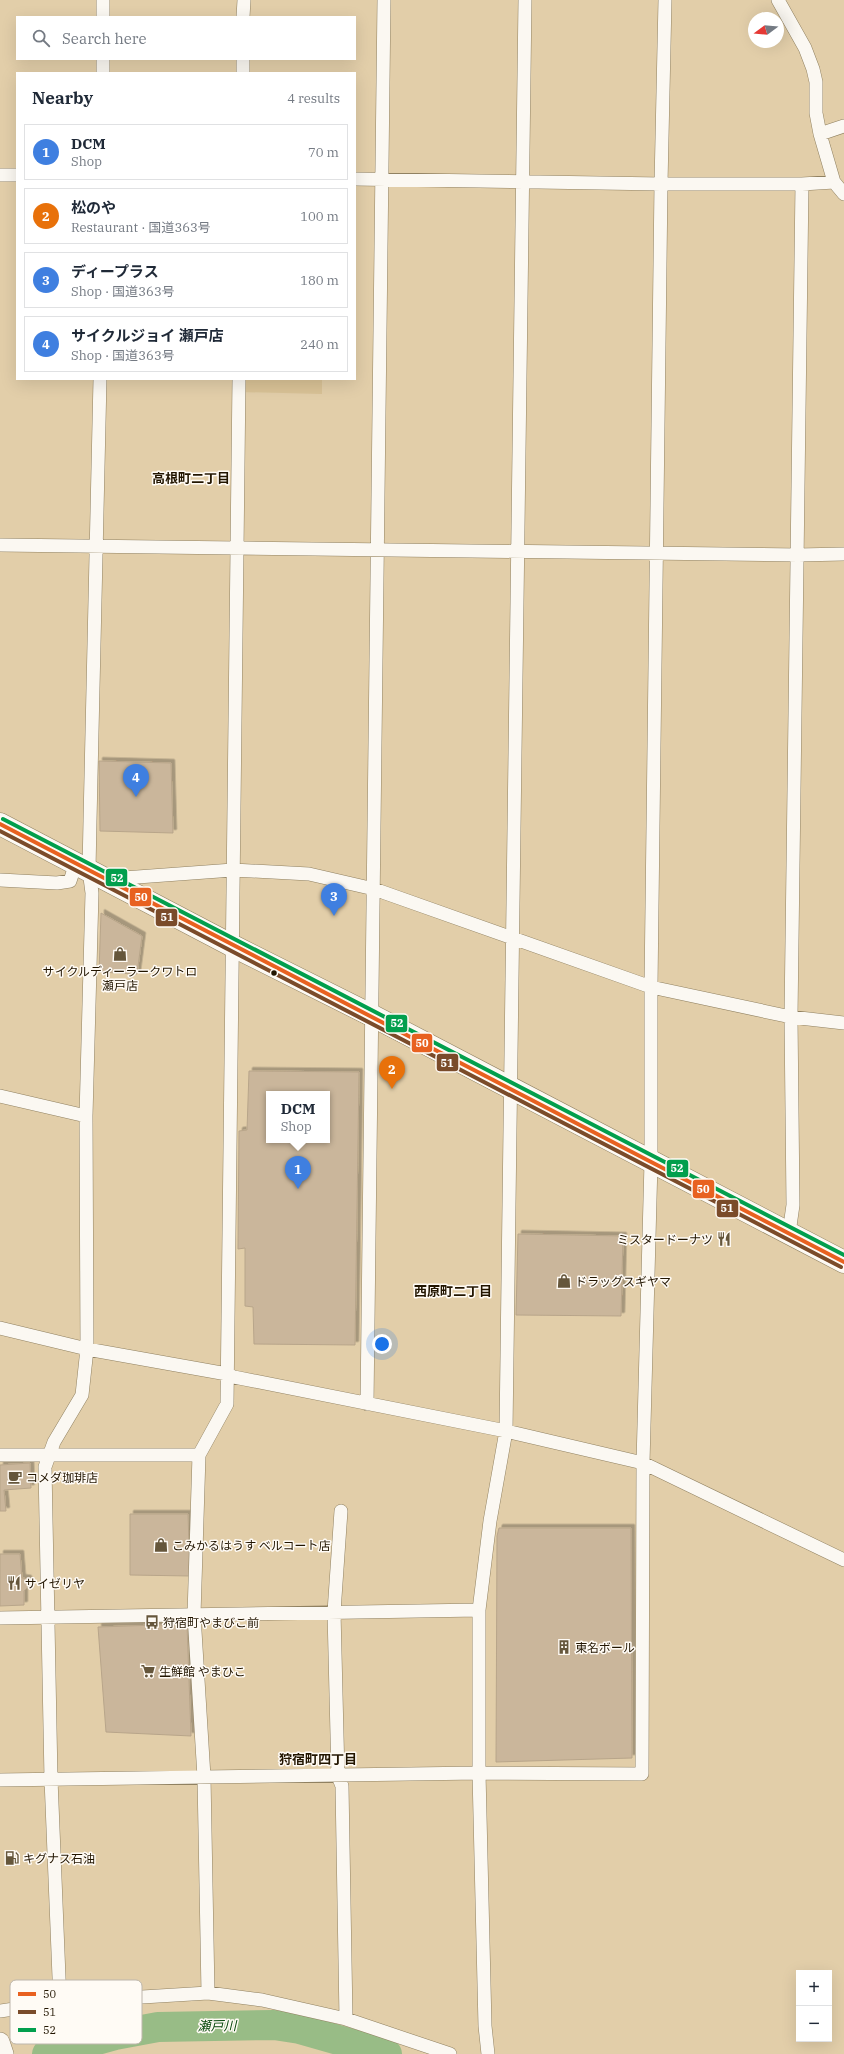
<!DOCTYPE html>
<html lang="en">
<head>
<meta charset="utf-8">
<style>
  body { margin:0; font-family:"IBM Plex Serif","Noto Sans JP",serif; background:#f2f2f3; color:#1f2937 }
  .controls { position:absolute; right:12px; bottom:12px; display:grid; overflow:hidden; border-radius:0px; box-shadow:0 4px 16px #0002 }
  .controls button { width:36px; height:36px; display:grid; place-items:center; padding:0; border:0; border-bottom:1px solid #e0e1e3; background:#fff; color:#1f2937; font:20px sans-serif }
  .compass { position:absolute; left:748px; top:12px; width:36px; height:36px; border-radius:50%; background:#fff; box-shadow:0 4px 16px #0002; rotate:254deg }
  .you { position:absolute; left:382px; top:1344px; width:14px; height:14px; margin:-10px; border:3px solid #fff; border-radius:50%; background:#1a73e8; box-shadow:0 0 0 6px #1a73e833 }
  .badge { display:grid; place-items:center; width:26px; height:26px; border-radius:50%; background:#65563b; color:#fff; font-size:13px; font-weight:700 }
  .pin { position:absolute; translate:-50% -33px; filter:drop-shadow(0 1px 2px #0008) }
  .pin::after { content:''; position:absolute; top:21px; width:14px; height:12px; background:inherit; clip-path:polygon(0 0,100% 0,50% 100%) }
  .popup { position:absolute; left:266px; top:1091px; width:64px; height:52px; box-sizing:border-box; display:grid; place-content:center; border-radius:0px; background:#fff; filter:drop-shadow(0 1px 3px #0005); font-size:13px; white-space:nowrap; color:#747a83 }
  .popup b { font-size:15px; color:#1f2937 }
  .popup::after { content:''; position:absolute; left:50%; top:100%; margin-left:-8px; border:8px solid transparent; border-top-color:#fff }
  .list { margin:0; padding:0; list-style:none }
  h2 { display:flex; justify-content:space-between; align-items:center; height:52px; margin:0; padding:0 16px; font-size:17px }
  h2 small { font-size:13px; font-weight:400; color:#747a83 }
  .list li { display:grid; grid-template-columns:26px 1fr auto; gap:12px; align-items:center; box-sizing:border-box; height:56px; margin:0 8px 8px; padding:0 8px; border:1px solid #e0e1e3; border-radius:0px }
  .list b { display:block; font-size:15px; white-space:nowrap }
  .list p { margin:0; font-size:13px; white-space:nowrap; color:#747a83 }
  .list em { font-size:13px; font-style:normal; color:#747a83 }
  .icon { flex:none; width:22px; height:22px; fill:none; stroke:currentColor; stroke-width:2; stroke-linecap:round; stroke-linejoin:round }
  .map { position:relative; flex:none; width:844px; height:2054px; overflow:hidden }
  .search { position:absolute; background:#fff; box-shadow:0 4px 16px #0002; left:16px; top:16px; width:340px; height:44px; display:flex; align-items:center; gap:10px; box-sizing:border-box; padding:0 14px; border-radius:0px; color:#747a83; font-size:15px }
  .panel { position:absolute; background:#fff; box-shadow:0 4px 16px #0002; left:16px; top:72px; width:340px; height:308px; border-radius:0px }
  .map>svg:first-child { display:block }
</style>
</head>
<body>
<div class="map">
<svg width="844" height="2054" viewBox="0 0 844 2054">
  <defs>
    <filter id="shadow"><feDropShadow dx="3.5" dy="-3.5" stdDeviation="0" flood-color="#0004"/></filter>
  </defs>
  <rect width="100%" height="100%" fill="#e2cea9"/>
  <path fill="#d9c296" d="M239,379H322V394L239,392Z"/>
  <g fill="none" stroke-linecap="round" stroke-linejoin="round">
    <path stroke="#98bc86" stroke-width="30" d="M47,2054L115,2035L158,2027L274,2025L300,2029L387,2054"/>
  </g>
  <path fill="#cab69b" stroke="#b8a58a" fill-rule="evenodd" filter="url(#shadow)" d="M99,761L171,763L173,833L100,831Z
    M101,913L142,936L137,974L99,972Z
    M249,1071L359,1072L355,1345L254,1344L253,1307L245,1306V1248L238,1249L239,1131L247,1130ZM269,1094H327V1140H269Z
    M518,1234L623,1236L621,1316L516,1315Z
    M30,1463L31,1488L4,1490L6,1511H0V1465Z
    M130,1514H188L190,1576L130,1575Z
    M499,1528H631L632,1758L496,1762L497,1536Z
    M0,1554H20L22,1578L28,1579V1587L24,1591V1605L0,1606Z
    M187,1624L191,1736L106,1732L98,1627Z"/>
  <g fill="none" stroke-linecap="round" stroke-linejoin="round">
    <defs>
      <path id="street" d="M778,0L805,48L813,69L816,82V113L820,134L834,182L844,194
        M103,17V0
        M243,17L244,0
        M103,73V59
        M243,73V59
        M820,134L844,126
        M0,175H17
        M355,179L661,184H802L834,182
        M0,545L798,555L844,554
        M110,879L233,870L309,874L374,889L651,987L791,1017L802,184
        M0,880L57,883L70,881L76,863
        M0,1096L86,1116
        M789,1233L793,1205L791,1017L844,1023
        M0,1328L87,1349L227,1374L234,1377L506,1431L643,1463L844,1560
        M367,1404L384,0
        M0,1455H199
        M341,1511L334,1612L338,1776L342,1786L346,2019
        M0,1618L479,1610
        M0,1780L479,1773L642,1774L643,1463L651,1162V987L661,184L665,0
        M208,1993L204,1777L194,1615L199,1455L227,1404L239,379
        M60,2002L51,1779L45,1467L54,1442L82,1395L87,1349L86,1116L92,893L89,870L90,821L100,379
        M0,2011L60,2002L208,1993L262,2000L346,2019L450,2054
        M488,2054L485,2026L479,1773V1610L490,1521L506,1431L525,0"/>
      <path id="secondary" d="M0,2042L4,2054"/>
      <path id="highway" d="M0,824L231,945L371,1015L844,1262"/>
    </defs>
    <use href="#street" stroke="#908161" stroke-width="14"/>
    <use href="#secondary" stroke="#908161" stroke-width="20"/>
    <use href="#highway" stroke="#908161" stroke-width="23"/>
    <use href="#street" stroke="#fbf8f2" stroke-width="13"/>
    <use href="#secondary" stroke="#fbf8f2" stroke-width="19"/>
    <use href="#highway" stroke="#fbf8f2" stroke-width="22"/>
    <defs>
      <path id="bus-1" d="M0,824L844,1262"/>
      <path id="bus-2" d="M0,831L841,1267"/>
      <path id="bus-3" d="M3,819L844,1255"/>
    </defs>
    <use href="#bus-1" stroke="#fffbf5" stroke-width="7"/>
    <use href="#bus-2" stroke="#fffbf5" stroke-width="7"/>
    <use href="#bus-3" stroke="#fffbf5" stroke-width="7"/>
    <use href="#bus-1" stroke="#e86120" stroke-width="4"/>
    <use href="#bus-2" stroke="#7a4b2a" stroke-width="4"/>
    <use href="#bus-3" stroke="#029f4d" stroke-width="4"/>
  </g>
  <defs>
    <symbol id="shop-bare" viewBox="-9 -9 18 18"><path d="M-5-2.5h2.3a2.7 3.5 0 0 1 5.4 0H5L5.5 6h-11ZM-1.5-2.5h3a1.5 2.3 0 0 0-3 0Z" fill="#65563b" stroke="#fffbf5" stroke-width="2.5" paint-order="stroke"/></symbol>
    <symbol id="restaurant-bare" viewBox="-9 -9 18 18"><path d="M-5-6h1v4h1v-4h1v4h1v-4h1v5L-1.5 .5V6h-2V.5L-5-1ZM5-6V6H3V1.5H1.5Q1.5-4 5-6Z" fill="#65563b" stroke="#fffbf5" stroke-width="2.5" paint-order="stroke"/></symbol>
    <symbol id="cafe-bare" viewBox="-9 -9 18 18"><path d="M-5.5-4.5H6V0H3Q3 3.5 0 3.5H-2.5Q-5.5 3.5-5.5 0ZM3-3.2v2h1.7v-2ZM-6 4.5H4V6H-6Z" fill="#65563b" stroke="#fffbf5" stroke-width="2.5" paint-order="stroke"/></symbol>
    <symbol id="bus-bare" viewBox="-9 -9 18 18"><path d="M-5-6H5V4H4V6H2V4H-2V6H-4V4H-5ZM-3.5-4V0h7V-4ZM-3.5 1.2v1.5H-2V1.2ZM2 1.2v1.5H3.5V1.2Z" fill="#65563b" stroke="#fffbf5" stroke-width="2.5" paint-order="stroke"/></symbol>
    <symbol id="building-bare" viewBox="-9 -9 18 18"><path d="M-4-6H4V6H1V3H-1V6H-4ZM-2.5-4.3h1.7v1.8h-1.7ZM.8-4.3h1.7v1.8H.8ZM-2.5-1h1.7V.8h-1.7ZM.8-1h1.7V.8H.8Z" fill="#65563b" stroke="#fffbf5" stroke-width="2.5" paint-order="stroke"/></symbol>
    <symbol id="supermarket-bare" viewBox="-9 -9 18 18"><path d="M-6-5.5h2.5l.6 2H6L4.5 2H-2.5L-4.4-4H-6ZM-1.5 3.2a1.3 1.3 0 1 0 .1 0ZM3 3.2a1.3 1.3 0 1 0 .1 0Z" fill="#65563b" stroke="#fffbf5" stroke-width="2.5" paint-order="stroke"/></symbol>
    <symbol id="fuel-bare" viewBox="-9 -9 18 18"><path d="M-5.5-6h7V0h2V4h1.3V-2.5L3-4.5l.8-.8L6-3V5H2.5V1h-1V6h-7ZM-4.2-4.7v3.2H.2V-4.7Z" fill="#65563b" stroke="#fffbf5" stroke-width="2.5" paint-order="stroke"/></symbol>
  </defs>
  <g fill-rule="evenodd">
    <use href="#shop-bare" x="110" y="944" width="20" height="20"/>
    <use href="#restaurant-bare" x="714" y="1229" width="20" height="20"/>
    <use href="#shop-bare" x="554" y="1271" width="20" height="20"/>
    <use href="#cafe-bare" x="5" y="1467" width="20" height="20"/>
    <use href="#shop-bare" x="151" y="1535" width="20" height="20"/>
    <use href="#restaurant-bare" x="4" y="1573" width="20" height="20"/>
    <use href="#bus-bare" x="142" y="1612" width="20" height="20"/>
    <use href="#building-bare" x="554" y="1637" width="20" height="20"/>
    <use href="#supermarket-bare" x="138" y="1661" width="20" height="20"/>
    <use href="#fuel-bare" x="2" y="1848" width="20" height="20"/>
  </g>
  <circle fill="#221500" stroke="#fffbf5" stroke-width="1.5" cx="274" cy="973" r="3.5"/>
  <g text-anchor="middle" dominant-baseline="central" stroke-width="3" stroke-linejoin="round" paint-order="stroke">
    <g font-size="12" fill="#221500" stroke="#fffbf5" text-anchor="start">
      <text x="120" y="971" text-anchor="middle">サイクルディーラークワトロ<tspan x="120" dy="14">瀬戸店</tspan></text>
      <text x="713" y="1239" text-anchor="end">ミスタードーナツ</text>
      <text x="575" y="1281">ドラッグスギヤマ</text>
      <text x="26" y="1477">コメダ珈琲店</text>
      <text x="172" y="1545">こみかるはうす ベルコート店</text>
      <text x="25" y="1583">サイゼリヤ</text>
      <text x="163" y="1622">狩宿町やまびこ前</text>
      <text x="575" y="1647">東名ボール</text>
      <text x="159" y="1671">生鮮館 やまひこ</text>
      <text x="23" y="1858">キグナス石油</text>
    </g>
    <g font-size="13" font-weight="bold" fill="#221500" stroke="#fffbf5">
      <text x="191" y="478">高根町二丁目</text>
      <text x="453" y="1291">西原町二丁目</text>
      <text x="318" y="1759">狩宿町四丁目</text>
    </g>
    <g font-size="13" font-style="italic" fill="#054609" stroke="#fffbf5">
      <text transform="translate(217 2026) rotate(-1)">瀬戸川</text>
    </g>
  </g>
  <rect x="10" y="1980" width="132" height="64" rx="6" fill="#fffbf5" stroke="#bdb6ac" stroke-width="1"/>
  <rect x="18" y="1992" width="18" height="4" fill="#e86120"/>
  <rect x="18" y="2010" width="18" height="4" fill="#7a4b2a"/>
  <rect x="18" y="2028" width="18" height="4" fill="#029f4d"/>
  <g font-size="11" fill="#221500">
    <text x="43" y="1998">50</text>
    <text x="43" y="2016">51</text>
    <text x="43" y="2034">52</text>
  </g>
  <g stroke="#fffbf5" stroke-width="1.5">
    <rect x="105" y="868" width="23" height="19" rx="4" fill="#029f4d"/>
    <rect x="129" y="887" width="23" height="20" rx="4" fill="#e86120"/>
    <rect x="155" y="908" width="23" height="19" rx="4" fill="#7a4b2a"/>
    <rect x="385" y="1014" width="23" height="19" rx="4" fill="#029f4d"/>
    <rect x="411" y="1033" width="22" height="20" rx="4" fill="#e86120"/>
    <rect x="436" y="1053" width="23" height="19" rx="4" fill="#7a4b2a"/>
    <rect x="666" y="1159" width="23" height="19" rx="4" fill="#029f4d"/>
    <rect x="692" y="1179" width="23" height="20" rx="4" fill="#e86120"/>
    <rect x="716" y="1199" width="23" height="19" rx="4" fill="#7a4b2a"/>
  </g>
  <g font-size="11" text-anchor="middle" font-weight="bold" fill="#fff">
    <text x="117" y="882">52</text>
    <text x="141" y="901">50</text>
    <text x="167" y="921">51</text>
    <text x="397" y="1027">52</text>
    <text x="422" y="1047">50</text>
    <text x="447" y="1067">51</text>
    <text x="677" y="1172">52</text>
    <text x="703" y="1193">50</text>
    <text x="727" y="1212">51</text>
  </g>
</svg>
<div class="controls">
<button>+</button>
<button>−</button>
</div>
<svg class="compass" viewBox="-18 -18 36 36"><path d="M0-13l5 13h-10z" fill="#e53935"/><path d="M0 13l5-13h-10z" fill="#747a83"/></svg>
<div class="you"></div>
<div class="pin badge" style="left:298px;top:1189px;background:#3f7fe0">1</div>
<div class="popup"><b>DCM</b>Shop</div>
<div class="pin badge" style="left:392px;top:1089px;background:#e8710a">2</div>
<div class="pin badge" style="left:334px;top:916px;background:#3f7fe0">3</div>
<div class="pin badge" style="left:136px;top:797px;background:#3f7fe0">4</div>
<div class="search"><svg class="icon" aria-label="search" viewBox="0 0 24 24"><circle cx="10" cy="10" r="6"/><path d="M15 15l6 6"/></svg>Search here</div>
<section class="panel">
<h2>Nearby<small>4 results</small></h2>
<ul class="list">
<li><span class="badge" style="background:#3f7fe0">1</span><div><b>DCM</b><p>Shop</p></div><em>70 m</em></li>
<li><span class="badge" style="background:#e8710a">2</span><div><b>松のや</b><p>Restaurant · 国道363号</p></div><em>100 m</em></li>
<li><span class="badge" style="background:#3f7fe0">3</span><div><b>ディープラス</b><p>Shop · 国道363号</p></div><em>180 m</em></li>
<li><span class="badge" style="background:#3f7fe0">4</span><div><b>サイクルジョイ 瀬戸店</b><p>Shop · 国道363号</p></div><em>240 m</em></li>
</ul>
</section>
</div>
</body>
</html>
